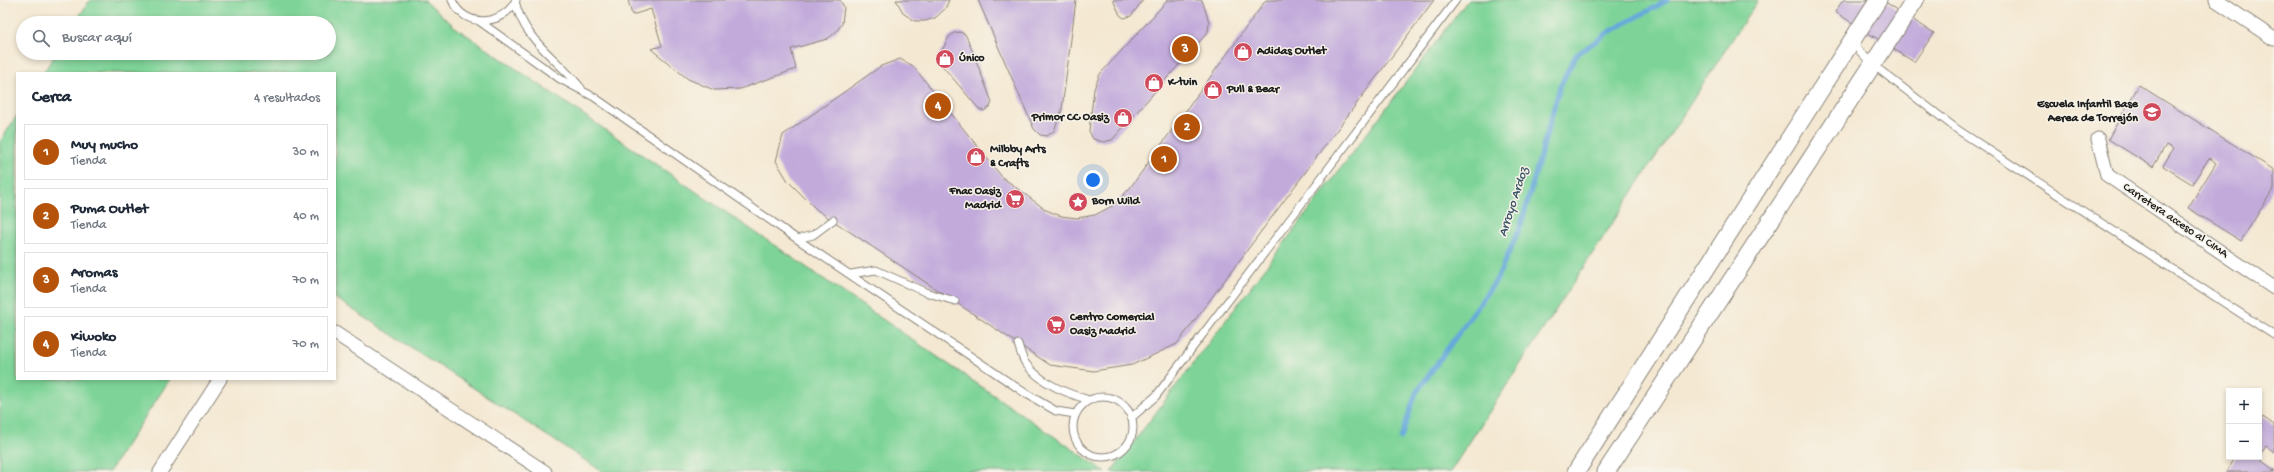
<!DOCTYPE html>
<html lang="es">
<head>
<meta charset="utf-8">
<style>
  body { margin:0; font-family:"Gochi Hand",sans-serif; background:#f2f2f3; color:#1f2937 }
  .controls { position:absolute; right:12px; bottom:12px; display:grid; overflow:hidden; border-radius:0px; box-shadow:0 2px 6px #0003 }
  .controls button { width:36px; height:36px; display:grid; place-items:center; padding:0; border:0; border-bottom:1px solid #e0e1e3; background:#fff; color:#1f2937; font:20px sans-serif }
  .you { position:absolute; left:1093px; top:180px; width:14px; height:14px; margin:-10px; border:3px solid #fff; border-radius:50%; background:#1a73e8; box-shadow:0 0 0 6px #1a73e833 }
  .badge { display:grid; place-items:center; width:26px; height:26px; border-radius:50%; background:#b45309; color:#fff; font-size:13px; font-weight:700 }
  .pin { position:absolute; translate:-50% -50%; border:2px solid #fff; box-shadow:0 1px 4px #0006 }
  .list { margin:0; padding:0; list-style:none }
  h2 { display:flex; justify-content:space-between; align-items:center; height:52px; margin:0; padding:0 16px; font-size:17px }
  h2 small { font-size:13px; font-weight:400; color:#747a83 }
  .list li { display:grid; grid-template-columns:26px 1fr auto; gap:12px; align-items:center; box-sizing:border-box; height:56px; margin:0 8px 8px; padding:0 8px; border:1px solid #e0e1e3; border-radius:0px }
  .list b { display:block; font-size:15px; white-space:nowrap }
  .list p { margin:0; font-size:13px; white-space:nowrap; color:#747a83 }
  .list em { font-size:13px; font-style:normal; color:#747a83 }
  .icon { flex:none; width:22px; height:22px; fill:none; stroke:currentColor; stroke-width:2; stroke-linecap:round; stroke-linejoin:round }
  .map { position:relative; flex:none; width:2274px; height:472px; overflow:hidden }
  .search { position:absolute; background:#fff; box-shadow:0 2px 6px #0003; left:16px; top:16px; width:320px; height:44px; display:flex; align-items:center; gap:10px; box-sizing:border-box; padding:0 14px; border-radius:22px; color:#747a83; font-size:15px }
  .panel { position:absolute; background:#fff; box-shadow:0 2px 6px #0003; left:16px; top:72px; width:320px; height:308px; border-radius:0px }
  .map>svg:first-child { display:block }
</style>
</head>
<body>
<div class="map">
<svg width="2274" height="472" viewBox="0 0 2274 472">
  <rect width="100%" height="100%" fill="#f7f3e8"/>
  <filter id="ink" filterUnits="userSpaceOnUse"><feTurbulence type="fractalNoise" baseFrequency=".025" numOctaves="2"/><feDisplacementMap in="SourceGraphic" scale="8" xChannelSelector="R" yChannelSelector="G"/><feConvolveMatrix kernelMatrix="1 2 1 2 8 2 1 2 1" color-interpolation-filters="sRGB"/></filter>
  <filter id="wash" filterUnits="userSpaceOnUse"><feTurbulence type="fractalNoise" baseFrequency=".012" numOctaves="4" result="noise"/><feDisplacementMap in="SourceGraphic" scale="16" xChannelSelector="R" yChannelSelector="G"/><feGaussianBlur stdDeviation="0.9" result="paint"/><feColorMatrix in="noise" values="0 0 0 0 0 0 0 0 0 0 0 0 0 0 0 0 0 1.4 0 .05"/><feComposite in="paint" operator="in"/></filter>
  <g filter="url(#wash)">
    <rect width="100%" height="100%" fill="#f4e8d2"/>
    <path fill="#7ed498" stroke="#4d785a" d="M90,0H425L455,27L1106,472H603L335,298V73H43L56,53H329V23H75Z
      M1468,0H1758L1450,472H1111Z
      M17,115V379H170L109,472H0V142Z"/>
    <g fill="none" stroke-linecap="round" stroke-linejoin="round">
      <path stroke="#66a9db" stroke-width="5" d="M1401,438L1416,393L1497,279L1521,225L1560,86L1576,55L1609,32L1668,0"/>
    </g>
    <g id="blocks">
      <path fill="#c2abdb" d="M628,0H840L844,7L843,15L842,24L835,33L827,39L791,49L796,69L740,89L714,90L688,79L651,49L662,46L651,9L632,15Z
        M896,0H949L945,9L935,18L925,21H915L904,14Z
        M978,0H1076L1062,109L1054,131L1047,136L1040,135L1034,129Z
        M1113,0H1143L1131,16L1124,18L1120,15Z
        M1168,0H1202L1209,22L1208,32L1112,140L1103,142L1093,139L1089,131L1094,89L1100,74Z
        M1266,0H1434L1177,344L1132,365L1094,371L1050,365L817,210L788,181L776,161L783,135L881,66L900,59L913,66L1002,177L1046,210L1061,216L1077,218L1095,215L1114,205L1130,188Z
        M1843,0H1882L1934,33L1914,62L1835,12Z
        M960,32L965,34L968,40L992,102L990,107L984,111L979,109L939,62V56L949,37L954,33Z
        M2139,85L2274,170V188L2241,241L2188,208L2216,163L2209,158L2192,184L2163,166L2173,149L2166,145L2153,167L2108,139Z
        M2263,417L2274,425V452L2266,446L2259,457V423Z
        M2236,457H2259L2258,458L2274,470V472H2226Z"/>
    </g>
  </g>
  <g filter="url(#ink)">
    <use href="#blocks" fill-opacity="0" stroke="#888277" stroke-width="1"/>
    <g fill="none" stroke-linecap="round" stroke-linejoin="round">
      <defs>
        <path id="service" d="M452,0C464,29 503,26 516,0
          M515,1C524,41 556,57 581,88
          M479,21L560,79L594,97L797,239L1025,393L1056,411L1075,414
          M1851,42L1872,64L1958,130L2274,335
          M797,239L813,235L833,220
          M851,274L876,270L925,292L955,301
          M1018,344C1020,350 1022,359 1026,364C1042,384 1066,393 1089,400
          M1073 427a30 30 0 1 1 60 0a30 30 0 1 1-60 0Z
          M1131,418L1156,396L1456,0"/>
        <path id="minor" d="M2216,0L2274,39
          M2098,139L2107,175L2274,288
          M335,333L545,472
          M160,472L220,379"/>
        <path id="tertiary" d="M1576,472L1878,0
          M1606,472L1915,0"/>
      </defs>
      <use href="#service" stroke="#888277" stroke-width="9"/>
      <use href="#minor" stroke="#888277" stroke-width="15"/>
      <use href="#tertiary" stroke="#888277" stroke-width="19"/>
      <use href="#service" stroke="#fff" stroke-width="7"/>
      <use href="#minor" stroke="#fff" stroke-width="13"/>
      <use href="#tertiary" stroke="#fff" stroke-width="17"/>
    </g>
  </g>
  <defs>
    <symbol id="shop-disc" viewBox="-11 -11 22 22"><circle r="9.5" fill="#d1495b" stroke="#f7f3e8"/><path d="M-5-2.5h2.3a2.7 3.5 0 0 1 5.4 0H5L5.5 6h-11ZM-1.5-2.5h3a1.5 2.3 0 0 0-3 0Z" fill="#fff"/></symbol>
    <symbol id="school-disc" viewBox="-11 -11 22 22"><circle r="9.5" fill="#d1495b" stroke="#f7f3e8"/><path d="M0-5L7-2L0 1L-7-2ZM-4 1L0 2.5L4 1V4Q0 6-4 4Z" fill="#fff"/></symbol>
    <symbol id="supermarket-disc" viewBox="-11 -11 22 22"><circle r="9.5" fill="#d1495b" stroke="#f7f3e8"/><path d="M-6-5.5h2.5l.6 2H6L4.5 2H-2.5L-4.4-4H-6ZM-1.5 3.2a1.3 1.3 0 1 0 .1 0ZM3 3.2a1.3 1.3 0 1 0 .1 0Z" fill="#fff"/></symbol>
    <symbol id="sight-disc" viewBox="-11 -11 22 22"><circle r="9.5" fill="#d1495b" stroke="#f7f3e8"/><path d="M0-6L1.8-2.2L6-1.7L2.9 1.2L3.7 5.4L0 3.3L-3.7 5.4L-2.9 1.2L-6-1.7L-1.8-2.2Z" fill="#fff"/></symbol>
  </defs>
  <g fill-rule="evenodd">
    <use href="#shop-disc" x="1232" y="41" width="22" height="22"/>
    <use href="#shop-disc" x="934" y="48" width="22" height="22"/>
    <use href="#shop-disc" x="1143" y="72" width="22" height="22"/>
    <use href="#shop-disc" x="1202" y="79" width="22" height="22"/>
    <use href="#school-disc" x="2141" y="101" width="22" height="22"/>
    <use href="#shop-disc" x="1112" y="107" width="22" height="22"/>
    <use href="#shop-disc" x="965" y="146" width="22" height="22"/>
    <use href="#supermarket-disc" x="1004" y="188" width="22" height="22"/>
    <use href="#sight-disc" x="1067" y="191" width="22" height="22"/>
    <use href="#supermarket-disc" x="1045" y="314" width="22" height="22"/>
  </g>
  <g text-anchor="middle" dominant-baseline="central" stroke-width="3" stroke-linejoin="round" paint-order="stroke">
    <g font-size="12" font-weight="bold" fill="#1c1c1c" stroke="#f7f3e8" text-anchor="start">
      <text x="1257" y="52">Adidas Outlet</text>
      <text x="959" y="59">Único</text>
      <text x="1168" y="83">K-tuin</text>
      <text x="1227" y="90">Pull &amp; Bear</text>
      <text x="2138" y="105" text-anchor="end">Escuela Infantil Base<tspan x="2138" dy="14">Aerea de Torrejón</tspan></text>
      <text x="1109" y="118" text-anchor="end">Primor CC Oasiz</text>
      <text x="990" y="150">Milbby Arts<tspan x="990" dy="14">&amp; Crafts</tspan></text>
      <text x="1001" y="192" text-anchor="end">Fnac Oasiz<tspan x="1001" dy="14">Madrid</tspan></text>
      <text x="1092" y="202">Born Wild</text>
      <text x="1070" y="318">Centro Comercial<tspan x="1070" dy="14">Oasiz Madrid</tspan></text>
    </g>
    <g font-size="12" fill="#1c1c1c" stroke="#f7f3e8">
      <text transform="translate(2175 221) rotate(34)">Carretera acceso al CIMA</text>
    </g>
    <g font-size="13" font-style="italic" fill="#3a5468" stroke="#f7f3e8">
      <text transform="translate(1514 202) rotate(-72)">Arroyo Ardoz</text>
    </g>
  </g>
</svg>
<div class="controls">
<button>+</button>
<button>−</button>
</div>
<div class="you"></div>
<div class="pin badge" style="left:1164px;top:159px">1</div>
<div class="pin badge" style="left:1187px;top:127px">2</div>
<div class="pin badge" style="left:1185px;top:49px">3</div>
<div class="pin badge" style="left:938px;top:106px">4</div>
<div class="search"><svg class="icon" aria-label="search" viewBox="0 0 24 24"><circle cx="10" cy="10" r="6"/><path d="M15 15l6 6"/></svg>Buscar aquí</div>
<section class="panel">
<h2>Cerca<small>4 resultados</small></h2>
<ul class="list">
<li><span class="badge">1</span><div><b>Muy mucho</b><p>Tienda</p></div><em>30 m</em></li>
<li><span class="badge">2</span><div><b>Puma Outlet</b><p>Tienda</p></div><em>40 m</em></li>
<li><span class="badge">3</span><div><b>Aromas</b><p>Tienda</p></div><em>70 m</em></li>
<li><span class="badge">4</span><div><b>Kiwoko</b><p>Tienda</p></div><em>70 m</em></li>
</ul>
</section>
</div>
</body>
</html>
